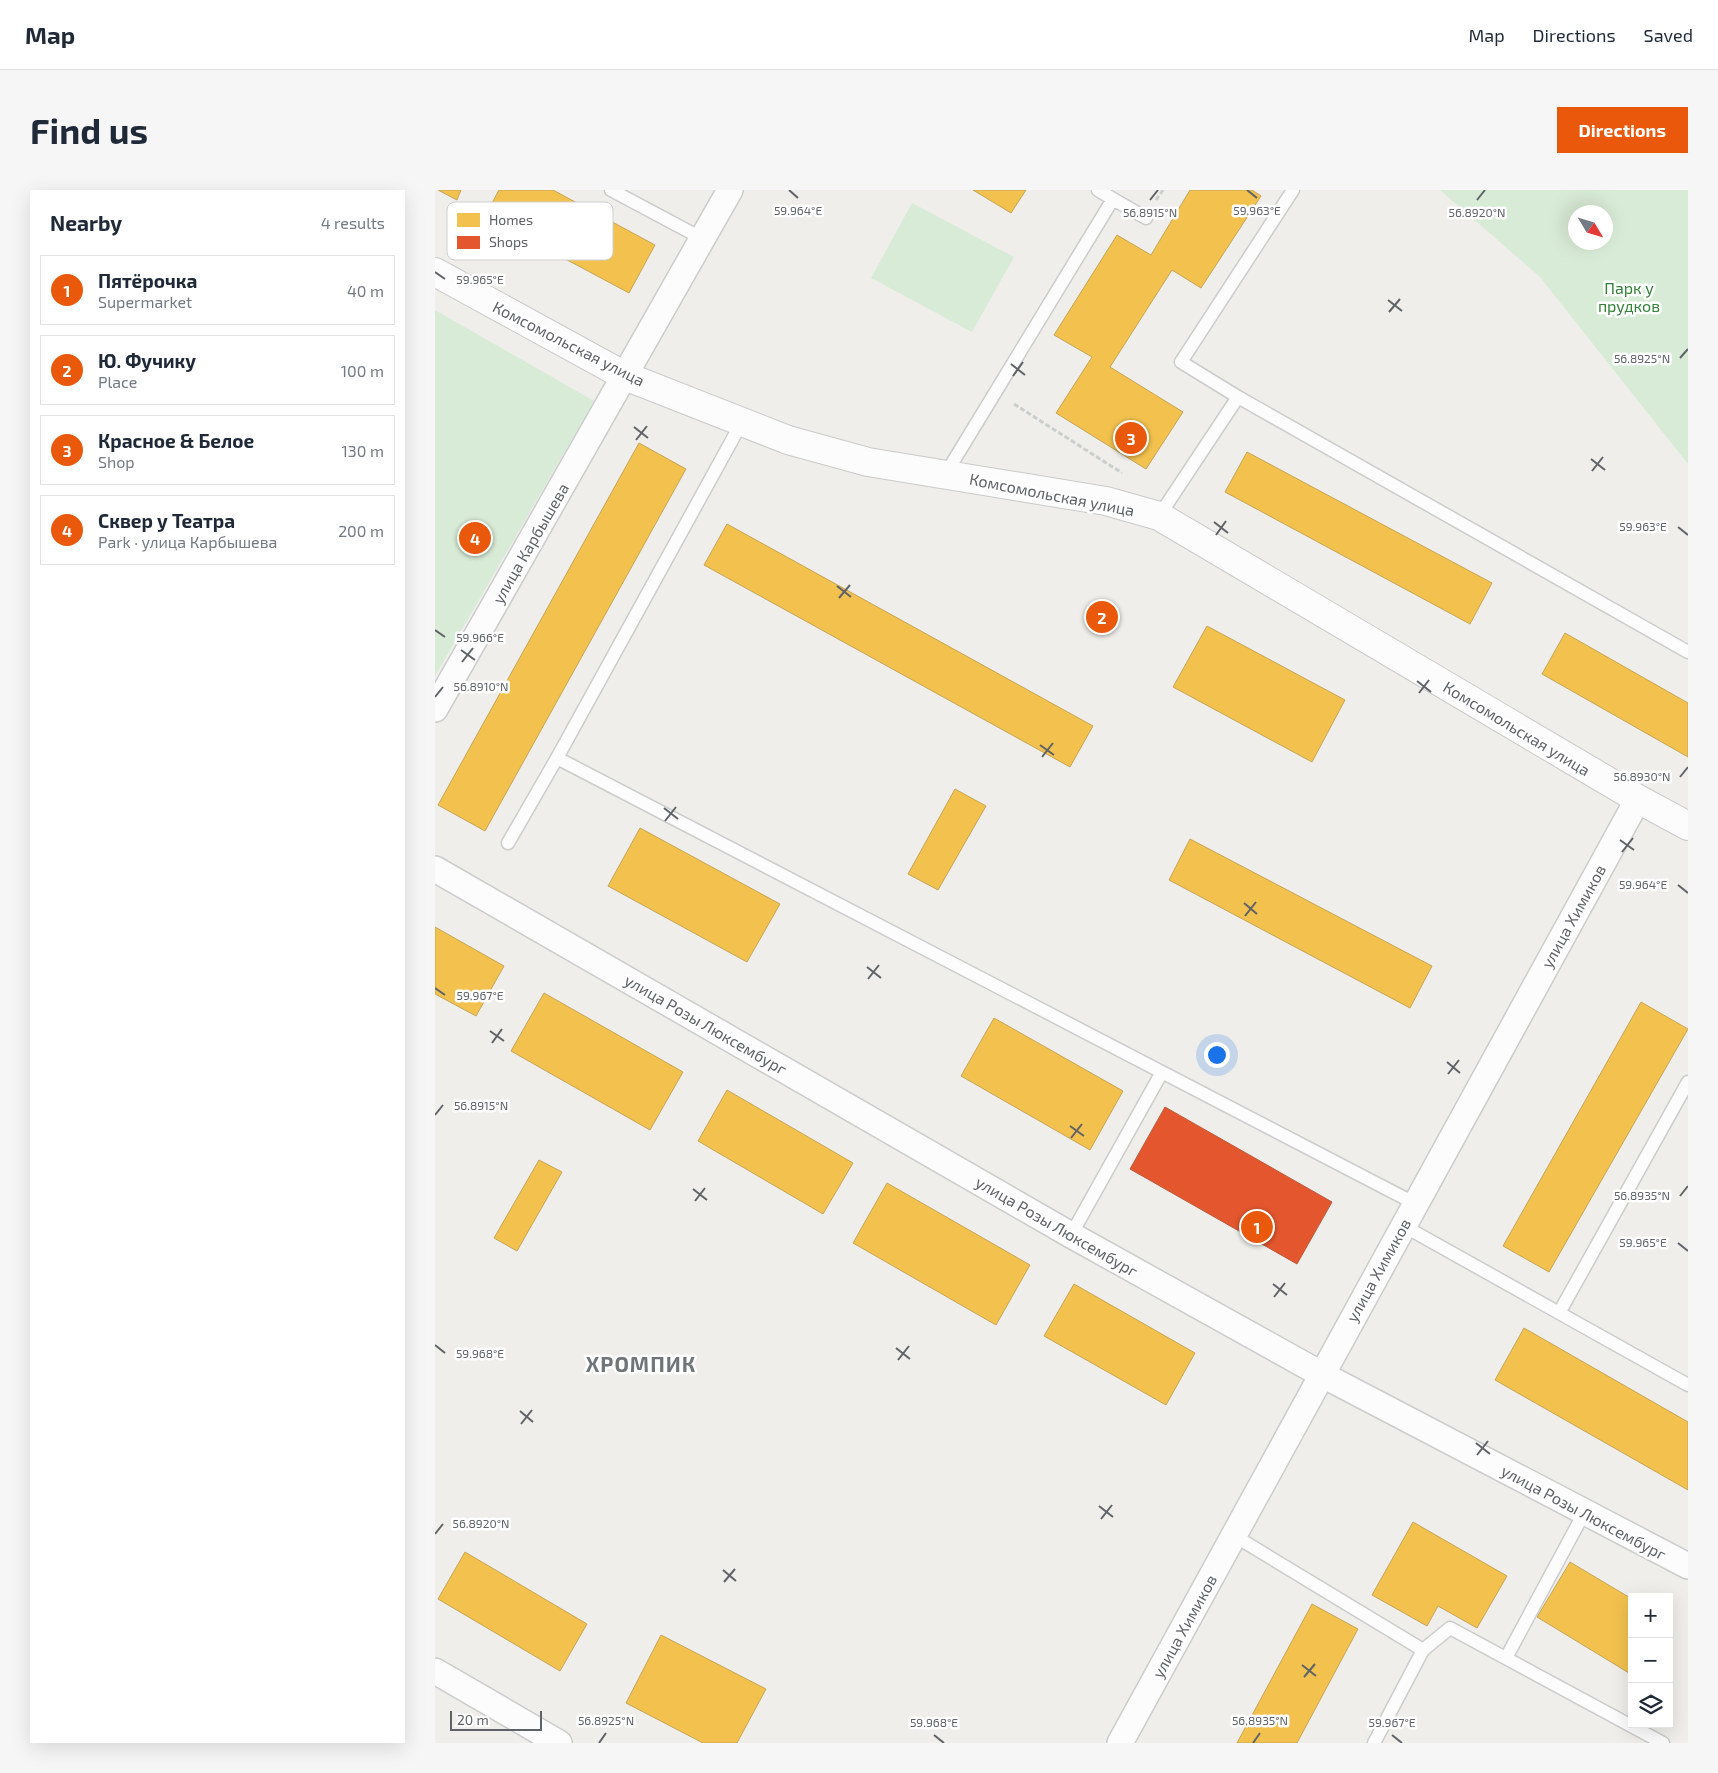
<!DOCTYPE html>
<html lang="en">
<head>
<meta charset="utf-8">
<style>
  body { margin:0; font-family:"Exo 2",sans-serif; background:#f6f6f7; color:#1f2937 }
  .controls { position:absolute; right:15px; bottom:15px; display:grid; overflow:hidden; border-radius:0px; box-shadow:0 5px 20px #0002 }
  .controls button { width:45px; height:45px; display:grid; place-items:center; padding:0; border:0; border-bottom:1px solid #e0e1e3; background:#fff; color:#1f2937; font:25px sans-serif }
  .compass { position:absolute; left:1133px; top:15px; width:45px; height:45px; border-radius:50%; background:#fff; box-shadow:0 5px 20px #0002; rotate:128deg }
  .scale { position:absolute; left:15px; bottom:12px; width:92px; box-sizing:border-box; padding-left:5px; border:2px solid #5f6368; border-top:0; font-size:14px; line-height:18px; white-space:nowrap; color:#5f6368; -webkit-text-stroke:4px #fff; paint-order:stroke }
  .you { position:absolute; left:781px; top:864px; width:18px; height:18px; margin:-12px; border:4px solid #fff; border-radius:50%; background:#1a73e8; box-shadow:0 0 0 8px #1a73e833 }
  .badge { display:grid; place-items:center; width:32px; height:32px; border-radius:50%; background:#ea580c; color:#fff; font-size:16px; font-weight:700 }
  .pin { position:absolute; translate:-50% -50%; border:2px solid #fff; box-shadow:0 1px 5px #0006 }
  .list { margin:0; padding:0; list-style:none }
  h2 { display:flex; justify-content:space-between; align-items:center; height:65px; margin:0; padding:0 20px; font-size:21px }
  h2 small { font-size:16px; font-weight:400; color:#747a83 }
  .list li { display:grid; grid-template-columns:32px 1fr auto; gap:15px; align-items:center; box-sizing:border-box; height:70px; margin:0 10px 10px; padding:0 10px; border:1px solid #e0e1e3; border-radius:0px }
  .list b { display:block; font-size:19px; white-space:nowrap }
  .list p { margin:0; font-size:16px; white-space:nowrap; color:#747a83 }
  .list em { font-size:16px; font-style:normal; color:#747a83 }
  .icon { flex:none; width:28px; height:28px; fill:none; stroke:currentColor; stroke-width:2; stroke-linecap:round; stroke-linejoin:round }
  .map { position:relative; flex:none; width:1253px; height:1553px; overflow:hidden; border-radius:0px }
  header { display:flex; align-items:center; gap:30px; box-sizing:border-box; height:70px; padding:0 25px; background:#fff; border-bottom:1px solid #e0e1e3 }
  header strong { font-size:24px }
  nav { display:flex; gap:28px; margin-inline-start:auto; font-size:18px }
  .intro { display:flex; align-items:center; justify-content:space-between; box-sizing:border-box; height:120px; padding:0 30px }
  h1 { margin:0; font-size:35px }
  .button { padding:12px 22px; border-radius:0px; background:#ea580c; color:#fff; font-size:18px; font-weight:700 }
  main { display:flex; gap:30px; padding:0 30px }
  aside { flex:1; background:#fff; border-radius:0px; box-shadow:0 5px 20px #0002 }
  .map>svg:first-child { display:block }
</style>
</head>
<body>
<header>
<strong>Map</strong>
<nav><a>Map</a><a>Directions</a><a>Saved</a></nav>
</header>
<div class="intro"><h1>Find us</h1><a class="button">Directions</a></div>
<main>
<aside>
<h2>Nearby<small>4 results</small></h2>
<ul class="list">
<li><span class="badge">1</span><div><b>Пятёрочка</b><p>Supermarket</p></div><em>40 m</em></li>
<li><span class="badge">2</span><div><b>Ю. Фучику</b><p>Place</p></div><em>100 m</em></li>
<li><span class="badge">3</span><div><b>Красное &amp; Белое</b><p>Shop</p></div><em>130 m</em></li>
<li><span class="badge">4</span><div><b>Сквер у Театра</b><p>Park · улица Карбышева</p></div><em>200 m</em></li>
</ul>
</aside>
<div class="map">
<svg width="1253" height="1553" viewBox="0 0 1253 1553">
  <rect width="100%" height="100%" fill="#efeeea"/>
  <path fill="#d8ebd6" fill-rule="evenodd" d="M1005,0H1253V274L1105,87ZM1170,22V52H1140V22Z
    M477,13L579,67L537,142L436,88Z
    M0,120L159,211L0,486Z"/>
  <path fill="#f2c14e" stroke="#c6a556" d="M3,0H26L22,10Z
    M64,0H118L220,55L194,103L50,26Z
    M538,0H591L576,23Z
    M755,0H817L826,6L766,98L737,80L675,177L748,222L711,279L621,223L657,167L619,145L682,45L716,65Z
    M204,253L251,279L50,641L3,615Z
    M812,262L1057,393L1035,434L790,302Z
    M292,334L658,536L635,577L269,375Z
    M772,436L910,510L877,572L738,497Z
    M1130,443L1253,513V567L1107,484Z
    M520,599L551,616L503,700L473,684Z
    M205,638L345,714L312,772L173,696Z
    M755,649L997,776L975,818L734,690Z
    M0,737L69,776L41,826L0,804Z
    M109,803L248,882L215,940L76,861Z
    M1206,812L1253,839L1114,1082L1068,1056Z
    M559,828L688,901L655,960L526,886Z
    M292,900L418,973L388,1024L263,951Z
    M104,970L127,982L82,1061L59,1048Z
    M452,993L595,1075L561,1135L418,1053Z
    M639,1094L760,1163L731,1215L609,1146Z
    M1089,1138L1253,1232V1300L1060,1190Z
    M978,1332L1072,1386L1042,1438L1003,1416L992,1436L937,1405Z
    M30,1362L152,1434L125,1481L3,1409Z
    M1135,1372L1197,1409V1479L1194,1483L1102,1427Z
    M877,1414L923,1439L862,1553H802Z
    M226,1445L331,1499L302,1553H268L191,1513Z"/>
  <path fill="#e4572e" stroke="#bc5b3f" d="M730,917L897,1012L862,1074L695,979Z"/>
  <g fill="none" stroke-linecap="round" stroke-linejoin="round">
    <defs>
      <path id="lane" d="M176,0L268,49
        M678,9L711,28
        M803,207L746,172L858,0
        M510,285L678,9L663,0
        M724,326L803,207L1253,462
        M122,568L979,1013
        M73,653L122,568L307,232
        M967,1035L1253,1195
        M636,1045L727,882
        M1124,1123L1253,892
        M798,1345L988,1460
        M1071,1468L1149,1323
        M939,1553L988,1460L1015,1438L1228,1553"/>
      <path id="street" d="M0,519L295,0
        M0,679L636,1045L886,1184L1253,1376
        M0,1481L124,1553
        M685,1553L1203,609"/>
      <path id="secondary" d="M0,82L190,186L353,250L433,272L671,311L724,326L1203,609L1253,636"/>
    </defs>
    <use href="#lane" stroke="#cbcccc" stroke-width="15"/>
    <use href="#street" stroke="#cbcccc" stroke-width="28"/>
    <use href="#secondary" stroke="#cacacb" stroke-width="30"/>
    <path stroke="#cacfcc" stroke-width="3" stroke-dasharray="5 2.5" stroke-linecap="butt" d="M721,10L728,0
      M579,214L687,283"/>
    <use href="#lane" stroke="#fdfcfc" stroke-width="12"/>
    <use href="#street" stroke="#fdfcfc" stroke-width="25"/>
    <use href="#secondary" stroke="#fdfcfc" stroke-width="28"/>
  </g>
  <path fill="none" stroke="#5f6368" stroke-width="2" d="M354,0L363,8M812,0L822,8M715,10L723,0M1042,10L1050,0M0,82L10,89M953,110L967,121M954,122L965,109M1245,168L1253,159M576,174L590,185M578,186L588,172M199,237L213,248M201,250L212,236M1156,269L1170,280M1157,281L1168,267M779,332L793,343M1243,337L1253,345M781,345L791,331M402,396L416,407M404,408L415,395M0,440L10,447M26,460L40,470M27,472L38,458M982,491L996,502M984,503L994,490M0,507L8,497M605,555L619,565M607,567L618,553M1245,587L1253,577M229,618L243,629M230,631L241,617M1185,650L1199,660M1187,662L1198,648M1243,695L1253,703M809,713L822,724M810,726L821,712M432,777L446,788M433,789L444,775M0,798L10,805M55,841L69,851M57,853L67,839M1012,872L1025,883M1013,884L1024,870M0,925L8,915M635,936L649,946M636,948L647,934M258,999L272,1010M1245,1006L1253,996M260,1011L270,998M1243,1053L1253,1061M838,1094L852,1105M839,1107L850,1093M0,1155L10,1163M461,1158L475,1169M463,1170L474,1156M85,1221L98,1232M86,1234L97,1220M1041,1253L1055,1264M1042,1265L1053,1251M664,1316L678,1327M666,1329L677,1315M0,1344L8,1334M288,1380L301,1391M289,1392L300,1379M867,1475L881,1486M869,1487L880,1474M499,1545L509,1553M957,1545L967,1553M164,1553L171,1543M818,1553L825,1543"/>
  <g text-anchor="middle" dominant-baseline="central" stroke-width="5" stroke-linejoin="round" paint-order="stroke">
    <g font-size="16" fill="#348238" stroke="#fff">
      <text x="1194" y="97">Парк у<tspan x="1194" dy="18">прудков</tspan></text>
    </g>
    <g font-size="16" fill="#5f6368" stroke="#fff">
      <text transform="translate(134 153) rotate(27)">Комсомольская улица</text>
      <text transform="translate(617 304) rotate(11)">Комсомольская улица</text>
      <text transform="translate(95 353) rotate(-60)">улица Карбышева</text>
      <text transform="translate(1082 538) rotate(31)">Комсомольская улица</text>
      <text transform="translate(1138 726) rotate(-61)">улица Химиков</text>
      <text transform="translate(271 834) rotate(30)">улица Розы Люксембург</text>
      <text transform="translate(622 1036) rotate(30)">улица Розы Люксембург</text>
      <text transform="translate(943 1080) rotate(-61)">улица Химиков</text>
      <text transform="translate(1149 1322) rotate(28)">улица Розы Люксембург</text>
      <text transform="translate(749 1436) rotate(-61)">улица Химиков</text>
    </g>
    <g font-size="21" font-weight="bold" letter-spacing="1" fill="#70757a" stroke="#fff">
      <text x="206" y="1173">ХРОМПИК</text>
    </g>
  </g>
  <rect x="12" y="12" width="166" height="58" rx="8" fill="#fff" stroke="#cfd0d2" stroke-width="1"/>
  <rect x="22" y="23" width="23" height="14" fill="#f2c14e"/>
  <rect x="22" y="46" width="23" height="13" fill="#e4572e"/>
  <g font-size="14" fill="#5f6368">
    <text x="54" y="35">Homes</text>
    <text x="54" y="57">Shops</text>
  </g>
  <g font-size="12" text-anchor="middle" fill="#5f6368" stroke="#fff" stroke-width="5" stroke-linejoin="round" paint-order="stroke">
    <text x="363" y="25">59.964°E</text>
    <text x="822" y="25">59.963°E</text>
    <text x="1042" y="27">56.8920°N</text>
    <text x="715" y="27">56.8915°N</text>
    <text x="45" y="94">59.965°E</text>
    <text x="1207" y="173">56.8925°N</text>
    <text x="1208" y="341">59.963°E</text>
    <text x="45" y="452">59.966°E</text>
    <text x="46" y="501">56.8910°N</text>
    <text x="1207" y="591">56.8930°N</text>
    <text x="1208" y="699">59.964°E</text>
    <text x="45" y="810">59.967°E</text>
    <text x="46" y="920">56.8915°N</text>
    <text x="1207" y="1010">56.8935°N</text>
    <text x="1208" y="1057">59.965°E</text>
    <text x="45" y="1168">59.968°E</text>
    <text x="46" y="1338">56.8920°N</text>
    <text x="171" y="1535">56.8925°N</text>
    <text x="825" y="1535">56.8935°N</text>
    <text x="499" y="1537">59.968°E</text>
    <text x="957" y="1537">59.967°E</text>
  </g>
</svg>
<div class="controls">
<button>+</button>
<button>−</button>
<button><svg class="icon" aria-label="layers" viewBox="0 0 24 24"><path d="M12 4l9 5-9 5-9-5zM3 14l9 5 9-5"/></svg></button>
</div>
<svg class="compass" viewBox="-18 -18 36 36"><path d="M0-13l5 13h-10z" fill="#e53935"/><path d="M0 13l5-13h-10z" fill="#747a83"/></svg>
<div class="scale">20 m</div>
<div class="you"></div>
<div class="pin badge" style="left:822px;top:1037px">1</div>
<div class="pin badge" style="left:667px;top:427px">2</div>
<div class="pin badge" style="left:696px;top:248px">3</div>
<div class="pin badge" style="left:40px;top:348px">4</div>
</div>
</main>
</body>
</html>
